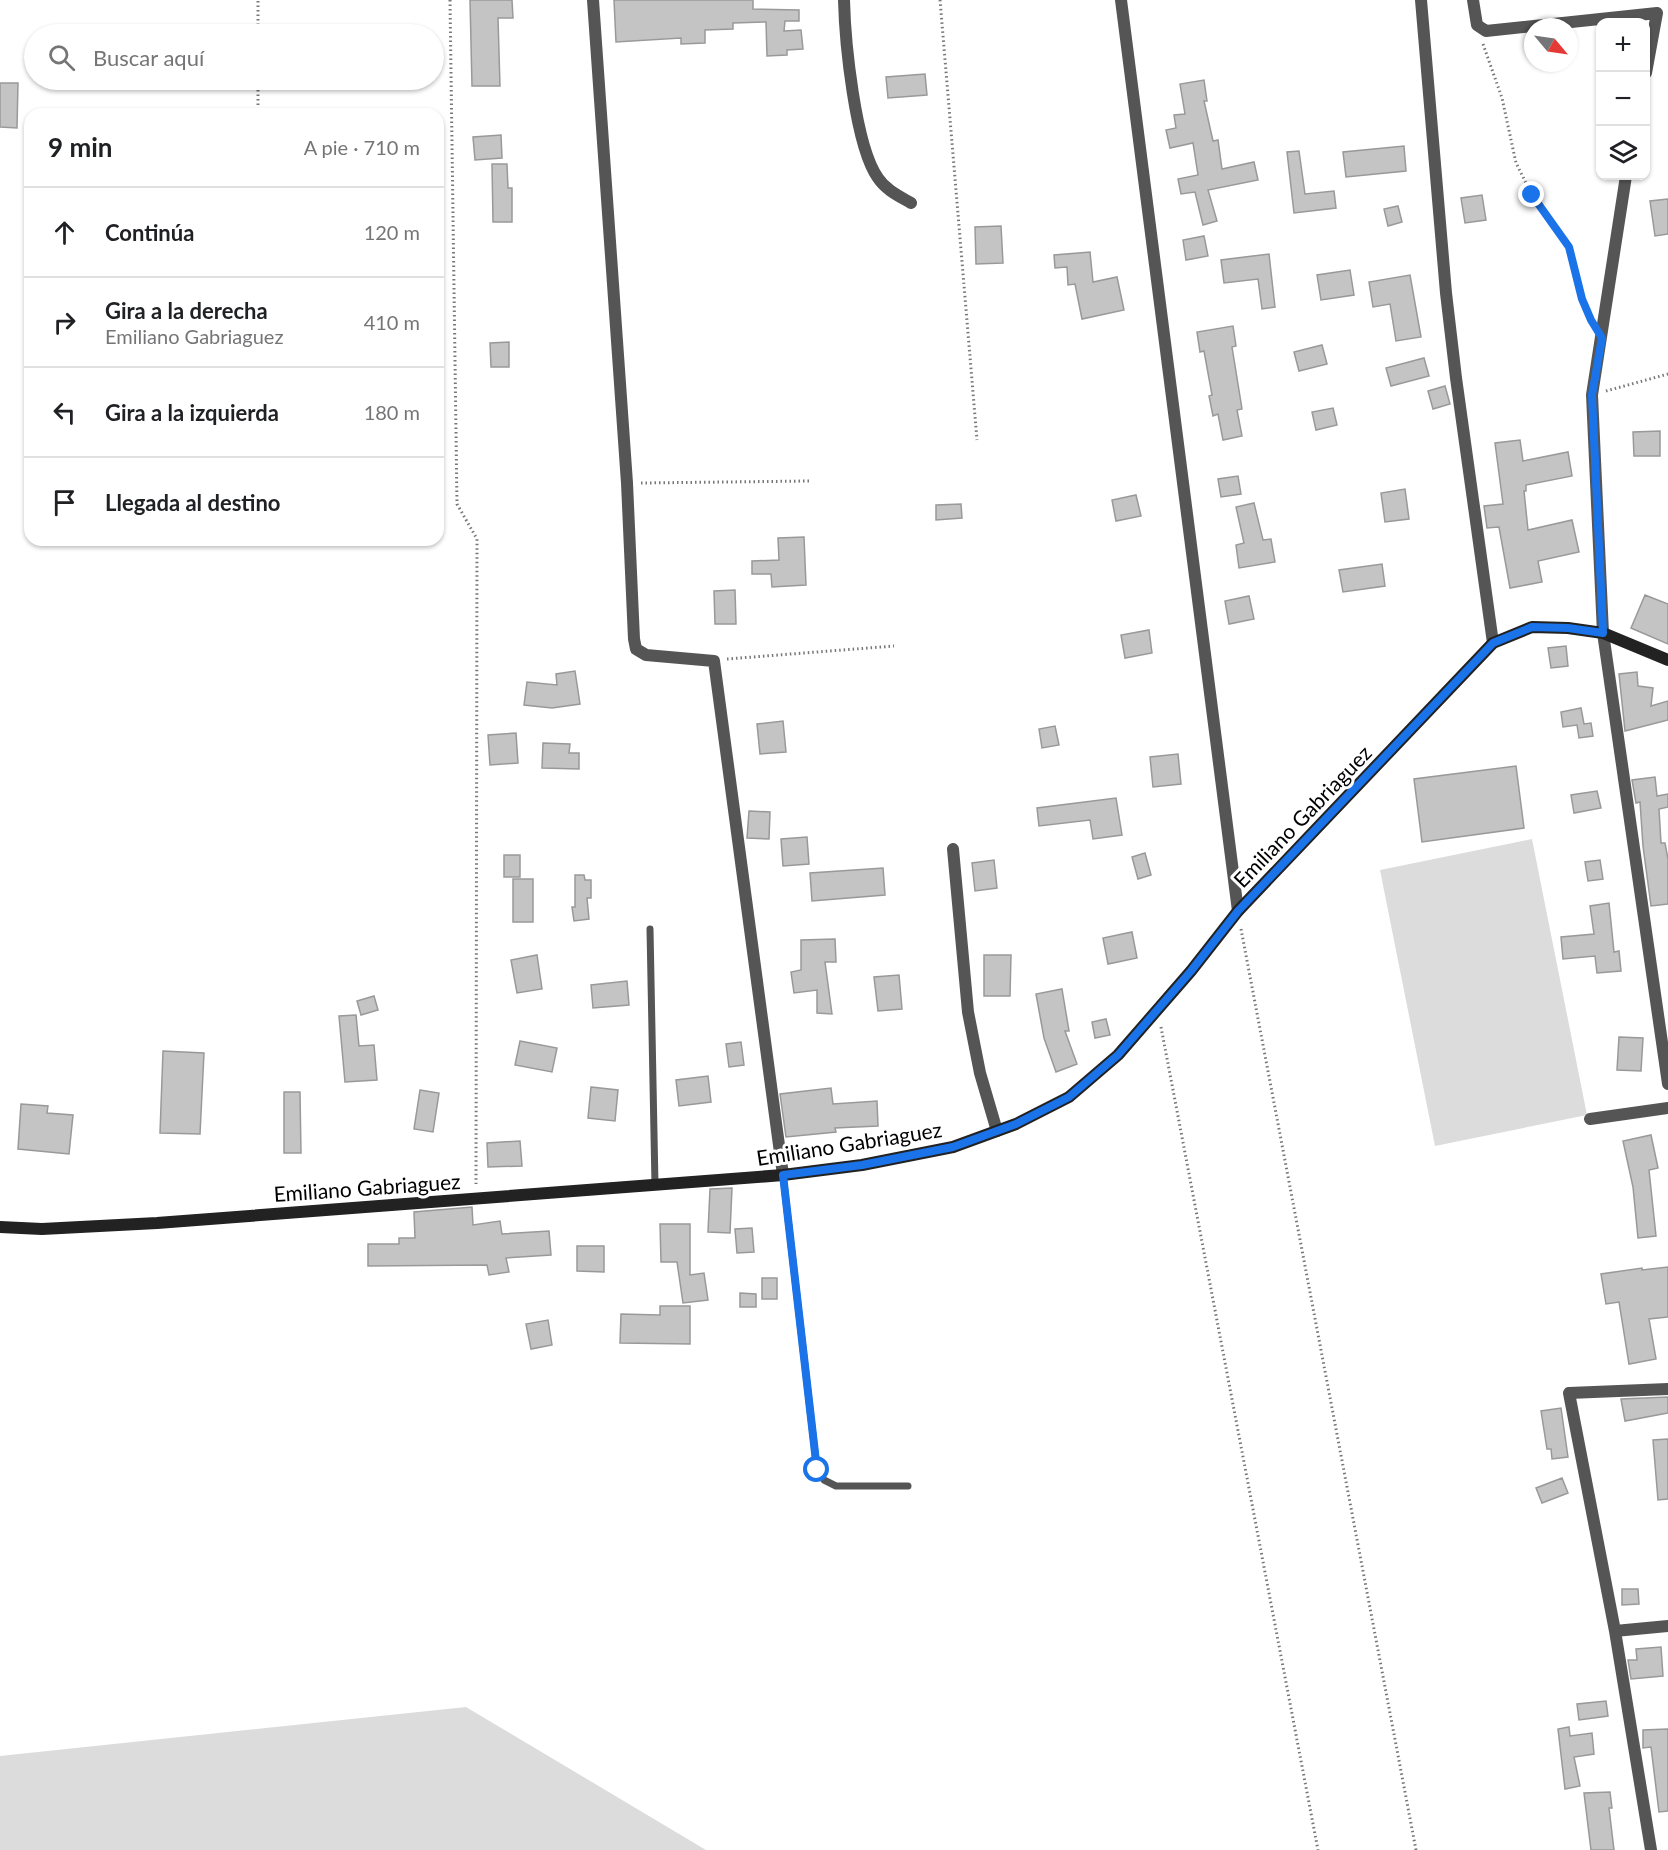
<!DOCTYPE html>
<html lang="es">
<head>
<meta charset="utf-8">
<style>
  body { margin:0; font-family:Lato,sans-serif; background:#f2f2f2; color:#202124 }
  .controls { position:absolute; right:18px; top:18px; display:grid; overflow:hidden; border-radius:12px; box-shadow:0 2px 4px #0004 }
  .controls button { width:54px; height:54px; display:grid; place-items:center; padding:0; border:0; border-bottom:2px solid #e0e0e0; background:#fff; color:#202124; font:30px sans-serif }
  .compass { position:absolute; left:1524px; top:18px; width:54px; height:54px; border-radius:50%; background:#fff; box-shadow:0 2px 4px #0004; rotate:119deg }
  .stop { position:absolute; width:18px; height:18px; margin:-14px; border:4px solid #1a73e8; border-radius:50%; background:#fff }
  .stop.end { background:#1a73e8; border-color:#fff; box-shadow:0 2px 6px #0008 }
  .list { margin:0; padding:0; list-style:none }
  h2 { display:flex; justify-content:space-between; align-items:center; height:78px; margin:0; padding:0 24px; font-size:26px }
  h2 small { font-size:20px; font-weight:400; color:#757577 }
  .list li { display:grid; grid-template-columns:39px 1fr auto; gap:18px; align-items:center; box-sizing:border-box; height:90px; padding:0 24px; border-top:2px solid #e0e0e0 }
  .list b { display:block; font-size:22px; white-space:nowrap }
  .list p { margin:0; font-size:20px; white-space:nowrap; color:#757577 }
  .list em { font-size:20px; font-style:normal; color:#757577 }
  .icon { flex:none; width:33px; height:33px; fill:none; stroke:currentColor; stroke-width:2; stroke-linecap:round; stroke-linejoin:round }
  .map { position:relative; flex:none; width:1668px; height:1850px; overflow:hidden }
  .search { position:absolute; background:#fff; box-shadow:0 2px 4px #0004; left:24px; top:24px; width:420px; height:66px; display:flex; align-items:center; gap:15px; box-sizing:border-box; padding:0 21px; border-radius:33px; color:#757577; font-size:22px }
  .panel { position:absolute; background:#fff; box-shadow:0 2px 4px #0004; left:24px; top:108px; width:420px; height:438px; border-radius:18px }
  .map>svg:first-child { display:block }
</style>
</head>
<body>
<div class="map">
<svg width="1668" height="1850" viewBox="0 0 1668 1850">
  <rect width="100%" height="100%" fill="#fff"/>
  <path fill="#dcdcdc" d="M1532,839L1587,1115L1435,1146L1380,870Z
    M466,1707L706,1850H0V1756Z"/>
  <path fill="#c4c4c4" stroke="#999" stroke-width="1.5" d="M470,0H512L513,18H498L500,86H472Z
    M614,0H753V9L799,10V21H785L784,31L801,30L803,49L787,50V55L767,56L766,22L733,23V29L705,30V43L681,44V38L616,42Z
    M925,74L927,95L888,98L886,77Z
    M1204,80L1207,101H1204L1213,141L1218,140L1222,169L1254,162L1258,180L1208,190L1217,221L1203,225L1195,192L1181,194L1178,179L1198,175L1193,143L1170,148L1166,130L1176,128L1174,115L1185,114L1180,84Z
    M0,83H18L17,128L0,127Z
    M501,135L502,158L475,160L473,137Z
    M1404,146L1406,171L1346,177L1343,152Z
    M1299,151L1305,194L1334,191L1336,208L1294,213L1287,152Z
    M492,164H507L508,188H512V222H493Z
    M1482,195L1486,220L1465,223L1461,198Z
    M1668,199V234L1655,236L1650,201Z
    M1398,206L1402,222L1388,226L1384,209Z
    M1001,226L1003,263L976,264L975,227Z
    M1204,236L1208,256L1186,260L1183,240Z
    M1090,252L1093,282L1117,277L1124,310L1082,319L1075,284L1068,285L1067,267L1055,268L1054,255Z
    M1269,254L1275,307L1262,309L1258,279L1224,283L1221,260Z
    M1350,270L1354,295L1321,300L1317,275Z
    M1410,275L1421,337L1396,341L1390,304L1373,307L1369,282Z
    M1233,326L1236,346L1232,347L1242,409L1237,410L1242,436L1223,440L1218,414L1213,416L1209,396L1212,395L1204,351L1200,352L1197,332Z
    M509,342V367H491L490,343Z
    M1322,345L1327,364L1299,371L1294,352Z
    M1424,358L1429,376L1391,386L1386,368Z
    M1445,386L1450,404L1433,409L1428,391Z
    M1333,408L1337,425L1316,430L1312,412Z
    M1660,431V456H1634L1633,432Z
    M1520,440L1523,461L1568,452L1572,476L1526,485V491H1524L1528,530L1572,520L1579,552L1538,561L1542,582L1510,588L1499,527L1487,528L1484,506L1503,504L1495,443Z
    M1238,476L1241,494L1221,497L1218,479Z
    M1405,489L1409,519L1385,522L1381,493Z
    M1136,495L1141,516L1116,521L1112,500Z
    M1254,503L1263,540L1271,539L1275,562L1239,568L1236,545L1244,543L1236,507Z
    M961,504L962,518L936,520V505Z
    M804,537L806,585L772,587L771,574H752V561L779,560L778,538Z
    M1382,564L1385,586L1343,592L1339,570Z
    M735,590L736,624H715L714,591Z
    M1645,595L1668,604V644L1631,628Z
    M1249,596L1254,619L1229,624L1225,601Z
    M1149,630L1152,653L1125,658L1121,635Z
    M1566,646L1568,666L1551,668L1548,648Z
    M575,671L580,704L552,708L524,705L527,682L557,685L556,674Z
    M1637,672L1638,686L1653,688L1651,706L1668,701V720L1625,731L1619,674Z
    M1581,708L1584,724L1591,723L1593,736L1579,738L1577,725L1563,727L1561,712Z
    M783,721L786,752L760,754L757,724Z
    M1055,726L1059,745L1042,748L1039,729Z
    M516,733L518,763L490,765L488,735Z
    M543,743L570,744L569,753H579V769L542,768Z
    M1178,754L1181,784L1153,787L1150,757Z
    M1516,766L1524,828L1422,842L1414,779Z
    M1655,777L1657,796L1668,794V807L1659,809L1661,843H1665L1668,859V904L1651,906L1643,846L1640,802L1636,803L1632,780Z
    M1597,791L1601,808L1574,813L1571,795Z
    M1116,798L1122,835L1093,839L1090,820L1039,826L1037,808Z
    M749,811L770,812L769,839L747,838Z
    M807,837L809,864L783,866L781,839Z
    M1145,853L1151,875L1138,879L1132,857Z
    M504,855H520V877H504Z
    M994,860L997,888L975,891L972,863Z
    M1600,860L1603,879L1588,881L1585,862Z
    M883,868L885,895L812,901L810,873Z
    M575,875H584L585,880H591V898H587L589,919L574,921L572,907H575Z
    M513,879H533V922H513Z
    M1609,903L1614,952L1619,951L1621,971L1597,973L1595,956L1563,959L1561,937L1594,934L1590,906Z
    M1132,932L1137,958L1108,964L1103,938Z
    M835,939L836,962H825L832,1014L817,1013V990L794,993L791,972L801,970V940Z
    M537,955L542,989L517,993L511,960Z
    M984,955H1011L1010,996H984Z
    M899,975L902,1009L878,1011L874,977Z
    M627,981L629,1005L593,1008L591,985Z
    M1062,989L1069,1031H1065L1077,1064L1056,1072L1044,1038L1036,994Z
    M374,996L378,1010L361,1015L357,1001Z
    M356,1015L359,1046L374,1045L377,1080L345,1082L339,1016Z
    M1106,1019L1110,1035L1095,1038L1092,1022Z
    M1619,1037L1643,1038L1641,1071L1617,1070Z
    M520,1041L557,1048L552,1072L515,1065Z
    M741,1042L744,1065L729,1067L726,1044Z
    M163,1051L204,1053L200,1134L160,1133Z
    M708,1076L711,1102L679,1106L676,1080Z
    M591,1087L618,1090L615,1121L588,1118Z
    M831,1088L833,1104L877,1101L878,1126L835,1128L836,1132L786,1137L780,1094Z
    M420,1090L439,1093L433,1132L414,1129Z
    M284,1092H300L301,1153H284Z
    M21,1104L48,1106L47,1113L73,1115L69,1154L18,1149Z
    M1651,1135L1658,1168L1649,1170L1656,1236L1638,1238L1633,1187L1623,1141Z
    M520,1141L522,1166L488,1167L487,1143Z
    M732,1188L730,1233L708,1232L710,1189Z
    M472,1207L473,1225L500,1221L502,1234L549,1231L551,1255L506,1258L509,1272L489,1275L487,1265L368,1266V1244H399V1238H415L414,1212Z
    M660,1224H690V1275L704,1273L708,1300L683,1303L677,1262H661Z
    M752,1228L754,1252L737,1253L735,1229Z
    M577,1246H604V1272L577,1271Z
    M1668,1267V1317L1649,1319L1656,1359L1629,1364L1619,1302L1606,1304L1601,1274L1642,1268V1270Z
    M762,1278H777V1299H762Z
    M740,1293L756,1294V1307H740Z
    M660,1306H690V1344L620,1343L621,1314L660,1315Z
    M548,1320L552,1345L531,1349L526,1324Z
    M1668,1397V1413L1625,1421L1621,1399Z
    M1561,1408L1568,1457L1552,1459L1551,1449H1547L1541,1411Z
    M1668,1439V1499L1658,1500L1653,1440Z
    M1562,1478L1568,1493L1542,1503L1536,1488Z
    M1622,1589H1638L1639,1604L1622,1605Z
    M1661,1647L1663,1676L1631,1679L1628,1660H1637L1636,1649Z
    M1606,1701L1608,1716L1579,1720L1577,1704Z
    M1569,1727L1570,1736L1592,1733L1594,1754L1574,1757L1580,1786L1565,1789L1558,1729Z
    M1668,1729V1811L1659,1812L1651,1747L1643,1748V1730Z
    M1610,1792L1612,1808H1609L1614,1850H1591L1584,1793Z"/>
  <g fill="none" stroke-linecap="round" stroke-linejoin="round">
    <path stroke="#777" stroke-width="3" stroke-dasharray="1.5 3" stroke-linecap="butt" d="M450,0L457,504L477,539L476,1184
      M940,0L977,440
      M258,34V0
      M1483,44L1502,98L1516,163L1532,195L1569,247L1583,299L1590,317
      M258,114V80
      M1606,391L1668,374
      M641,483L810,481
      M727,659L894,646
      M1241,929L1416,1850
      M1161,1027L1318,1850"/>
    <path stroke="#555" stroke-width="7" d="M650,929L655,1185
      M783,1175L817,1470L824,1480L836,1486H908"/>
    <path stroke="#555" stroke-width="12" d="M593,0L627,483L634,639L636,649L646,655L714,661L783,1175
      M844,0C845,41 855,146 878,178C886,190 899,196 911,203
      M1121,0L1238,911
      M1421,0L1446,293L1456,378L1493,643
      M1473,0L1477,25L1486,31L1657,13L1646,73
      M1626,176L1592,395L1603,633L1668,1084
      M953,849L968,1012L980,1073L997,1131
      M1590,1119L1668,1108
      M1615,1631L1668,1626
      M1651,1850L1615,1631L1569,1393L1668,1389"/>
    <path stroke="#222" stroke-width="12" d="M0,1227L42,1229L157,1223L783,1175L862,1165L953,1147L1016,1124L1069,1097L1118,1055L1191,971L1238,911L1493,643L1532,627L1568,628L1603,633L1668,660"/>
  </g>
  <g fill="none" stroke-linecap="round" stroke-linejoin="round">
    <path stroke="#1a73e8" stroke-width="8" d="M817,1470L783,1175L862,1165L953,1147L1016,1124L1069,1097L1118,1055L1191,971L1238,911L1493,643L1532,627L1568,628L1603,633L1592,395L1602,338L1591,320L1582,299L1569,247L1532,195"/>
  </g>
  <g text-anchor="middle" dominant-baseline="central" stroke-width="6" stroke-linejoin="round" paint-order="stroke">
    <g font-size="21" fill="#000" stroke="#fff">
      <text transform="translate(1302 816) rotate(-46)">Emiliano Gabriaguez</text>
      <text transform="translate(849 1143) rotate(-9)">Emiliano Gabriaguez</text>
      <text transform="translate(367 1187) rotate(-4)">Emiliano Gabriaguez</text>
    </g>
  </g>
</svg>
<div class="controls">
<button>+</button>
<button>−</button>
<button><svg class="icon" aria-label="layers" viewBox="0 0 24 24"><path d="M12 4l9 5-9 5-9-5zM3 14l9 5 9-5"/></svg></button>
</div>
<svg class="compass" viewBox="-18 -18 36 36"><path d="M0-13l5 13h-10z" fill="#e53935"/><path d="M0 13l5-13h-10z" fill="#757577"/></svg>
<div class="stop" style="left:817px;top:1470px"></div>
<div class="stop end" style="left:1532px;top:195px"></div>
<div class="search"><svg class="icon" aria-label="search" viewBox="0 0 24 24"><circle cx="10" cy="10" r="6"/><path d="M15 15l6 6"/></svg>Buscar aquí</div>
<section class="panel">
<h2>9 min<small>A pie · 710 m</small></h2>
<ul class="list">
<li><svg class="icon" aria-label="ahead" viewBox="0 0 24 24"><path d="M12 20V5M6 11l6-6 6 6"/></svg><div><b>Continúa</b></div><em>120 m</em></li>
<li><svg class="icon" aria-label="right" viewBox="0 0 24 24"><path d="M7 20v-9h11M14 6l5 5-5 5"/></svg><div><b>Gira a la derecha</b><p>Emiliano Gabriaguez</p></div><em>410 m</em></li>
<li><svg class="icon" aria-label="left" viewBox="0 0 24 24"><path d="M17 20v-9H6M10 6l-5 5 5 5"/></svg><div><b>Gira a la izquierda</b></div><em>180 m</em></li>
<li><svg class="icon" aria-label="arrive" viewBox="0 0 24 24"><path d="M6 21V4h12l-3 4 3 4H6"/></svg><div><b>Llegada al destino</b></div></li>
</ul>
</section>
</div>
</body>
</html>
